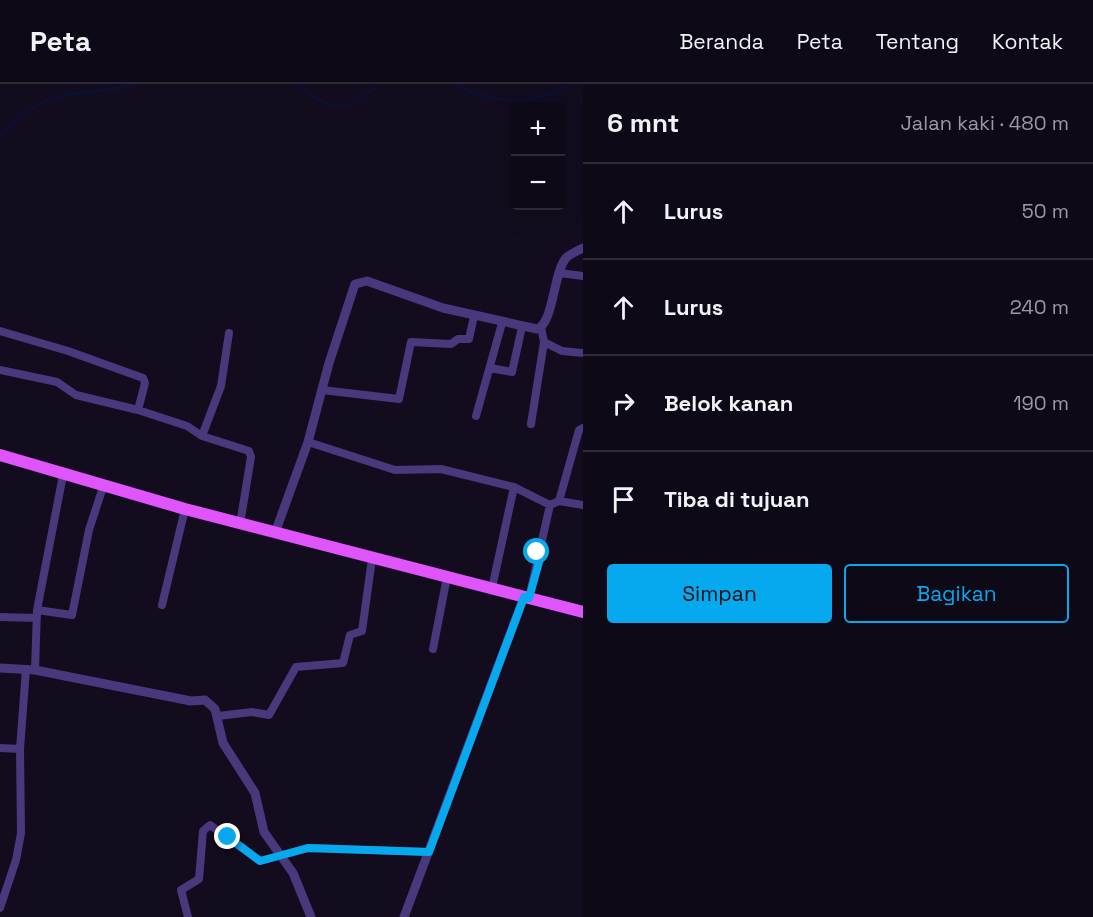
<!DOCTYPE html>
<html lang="id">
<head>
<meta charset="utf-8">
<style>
  body { margin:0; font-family:"Space Grotesk",sans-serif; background:#17121f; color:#f1f3f6 }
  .controls { position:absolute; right:18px; top:18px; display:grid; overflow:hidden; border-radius:6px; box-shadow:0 6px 24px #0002 }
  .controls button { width:54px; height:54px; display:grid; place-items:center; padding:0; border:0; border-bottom:2px solid #2e2a35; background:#0e0916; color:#f1f3f6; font:30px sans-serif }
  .stop { position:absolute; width:18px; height:18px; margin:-14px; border:4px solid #06a8ee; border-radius:50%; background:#fff }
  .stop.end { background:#06a8ee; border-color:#fff; box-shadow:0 2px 6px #0008 }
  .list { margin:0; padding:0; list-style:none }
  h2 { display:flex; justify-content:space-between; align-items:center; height:78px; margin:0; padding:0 24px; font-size:26px }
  h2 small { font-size:20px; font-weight:400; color:#9b9aa1 }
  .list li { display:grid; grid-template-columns:39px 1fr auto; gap:18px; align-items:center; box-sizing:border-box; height:96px; padding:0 24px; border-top:2px solid #2e2a35 }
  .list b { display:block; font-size:22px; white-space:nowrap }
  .list em { font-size:20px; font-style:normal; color:#9b9aa1 }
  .actions { display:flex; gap:12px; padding:18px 24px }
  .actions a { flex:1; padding:14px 0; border:2px solid #06a8ee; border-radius:6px; text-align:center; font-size:21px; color:#06a8ee }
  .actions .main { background:#06a8ee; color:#111 }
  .icon { flex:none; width:33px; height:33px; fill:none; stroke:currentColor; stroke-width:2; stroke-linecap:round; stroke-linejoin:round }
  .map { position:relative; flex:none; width:583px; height:833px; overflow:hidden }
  header { display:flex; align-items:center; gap:36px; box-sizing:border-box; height:84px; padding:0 30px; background:#0e0916; border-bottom:2px solid #2e2a35 }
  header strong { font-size:28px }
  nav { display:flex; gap:33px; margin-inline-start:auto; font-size:21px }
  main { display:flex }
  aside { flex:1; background:#0e0916 }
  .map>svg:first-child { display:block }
</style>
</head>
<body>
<header>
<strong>Peta</strong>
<nav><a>Beranda</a><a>Peta</a><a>Tentang</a><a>Kontak</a></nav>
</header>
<main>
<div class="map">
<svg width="583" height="833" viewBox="0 0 583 833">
  <rect width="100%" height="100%" fill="#130c1e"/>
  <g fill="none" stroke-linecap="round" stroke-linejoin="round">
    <path stroke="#0a1139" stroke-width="2" d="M300,0C331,32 348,27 379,0
      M455,0C492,20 533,23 569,0
      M0,53C49,0 68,15 137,0"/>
    <path stroke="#49387c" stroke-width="8" d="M560,189L583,192
      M541,243L544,258L562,267L583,269
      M0,247L68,267L143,294L145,299L138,326
      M490,284L512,288L522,243
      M0,286L57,298L76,311L138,326L187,342L202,352L249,367L251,373L240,440
      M322,306L399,315L411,258L451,260L458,255H469L474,232
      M476,332L502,239
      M531,340L544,258
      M202,352L221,302L229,249
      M308,358L395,386L441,385L514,403L550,421L559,417L583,421
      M559,417L579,346L583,344
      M492,504L514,403
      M529,514L550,421
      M162,521L185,425
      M37,526L72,531L89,446L103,403
      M0,533L37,534
      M433,565L447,493
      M35,586L37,526L63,391
      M218,632L252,628L269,631L296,583L343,579L350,551L362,547L372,475
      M0,664L20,665
      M0,824L16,776L21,749L20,665L26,585
      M188,833L181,806L199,795L203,747L210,741L260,777L308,764L429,768"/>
    <path stroke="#49387c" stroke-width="9" d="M275,449L308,358L329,279L355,200L367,197L443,224L537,245C554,239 553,189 566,174C570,170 577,167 583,164
      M0,584L35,586L191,617L205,616L215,625L223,659L255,709L264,748L293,789L311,833
      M404,833L524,513"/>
    <path stroke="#df54fb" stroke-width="12" d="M0,371L185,425L583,528"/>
  </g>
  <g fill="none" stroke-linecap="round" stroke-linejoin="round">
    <path stroke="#06a8ee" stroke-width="8" d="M228,753L260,777L308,764L429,768L524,513L529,514L539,478L537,468"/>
  </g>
</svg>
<div class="controls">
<button>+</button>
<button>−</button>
</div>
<div class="stop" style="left:537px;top:468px"></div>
<div class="stop end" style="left:228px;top:753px"></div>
</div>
<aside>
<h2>6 mnt<small>Jalan kaki · 480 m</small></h2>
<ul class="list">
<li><svg class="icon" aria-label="ahead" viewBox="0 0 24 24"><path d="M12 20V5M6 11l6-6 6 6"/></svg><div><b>Lurus</b></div><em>50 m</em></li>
<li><svg class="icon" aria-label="ahead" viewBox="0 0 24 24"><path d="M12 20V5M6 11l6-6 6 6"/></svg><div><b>Lurus</b></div><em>240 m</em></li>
<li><svg class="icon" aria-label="right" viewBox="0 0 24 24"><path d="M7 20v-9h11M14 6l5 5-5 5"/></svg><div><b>Belok kanan</b></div><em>190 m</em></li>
<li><svg class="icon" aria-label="arrive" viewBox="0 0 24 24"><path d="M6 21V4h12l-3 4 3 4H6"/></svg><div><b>Tiba di tujuan</b></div></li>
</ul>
<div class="actions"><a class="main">Simpan</a><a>Bagikan</a></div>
</aside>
</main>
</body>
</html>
